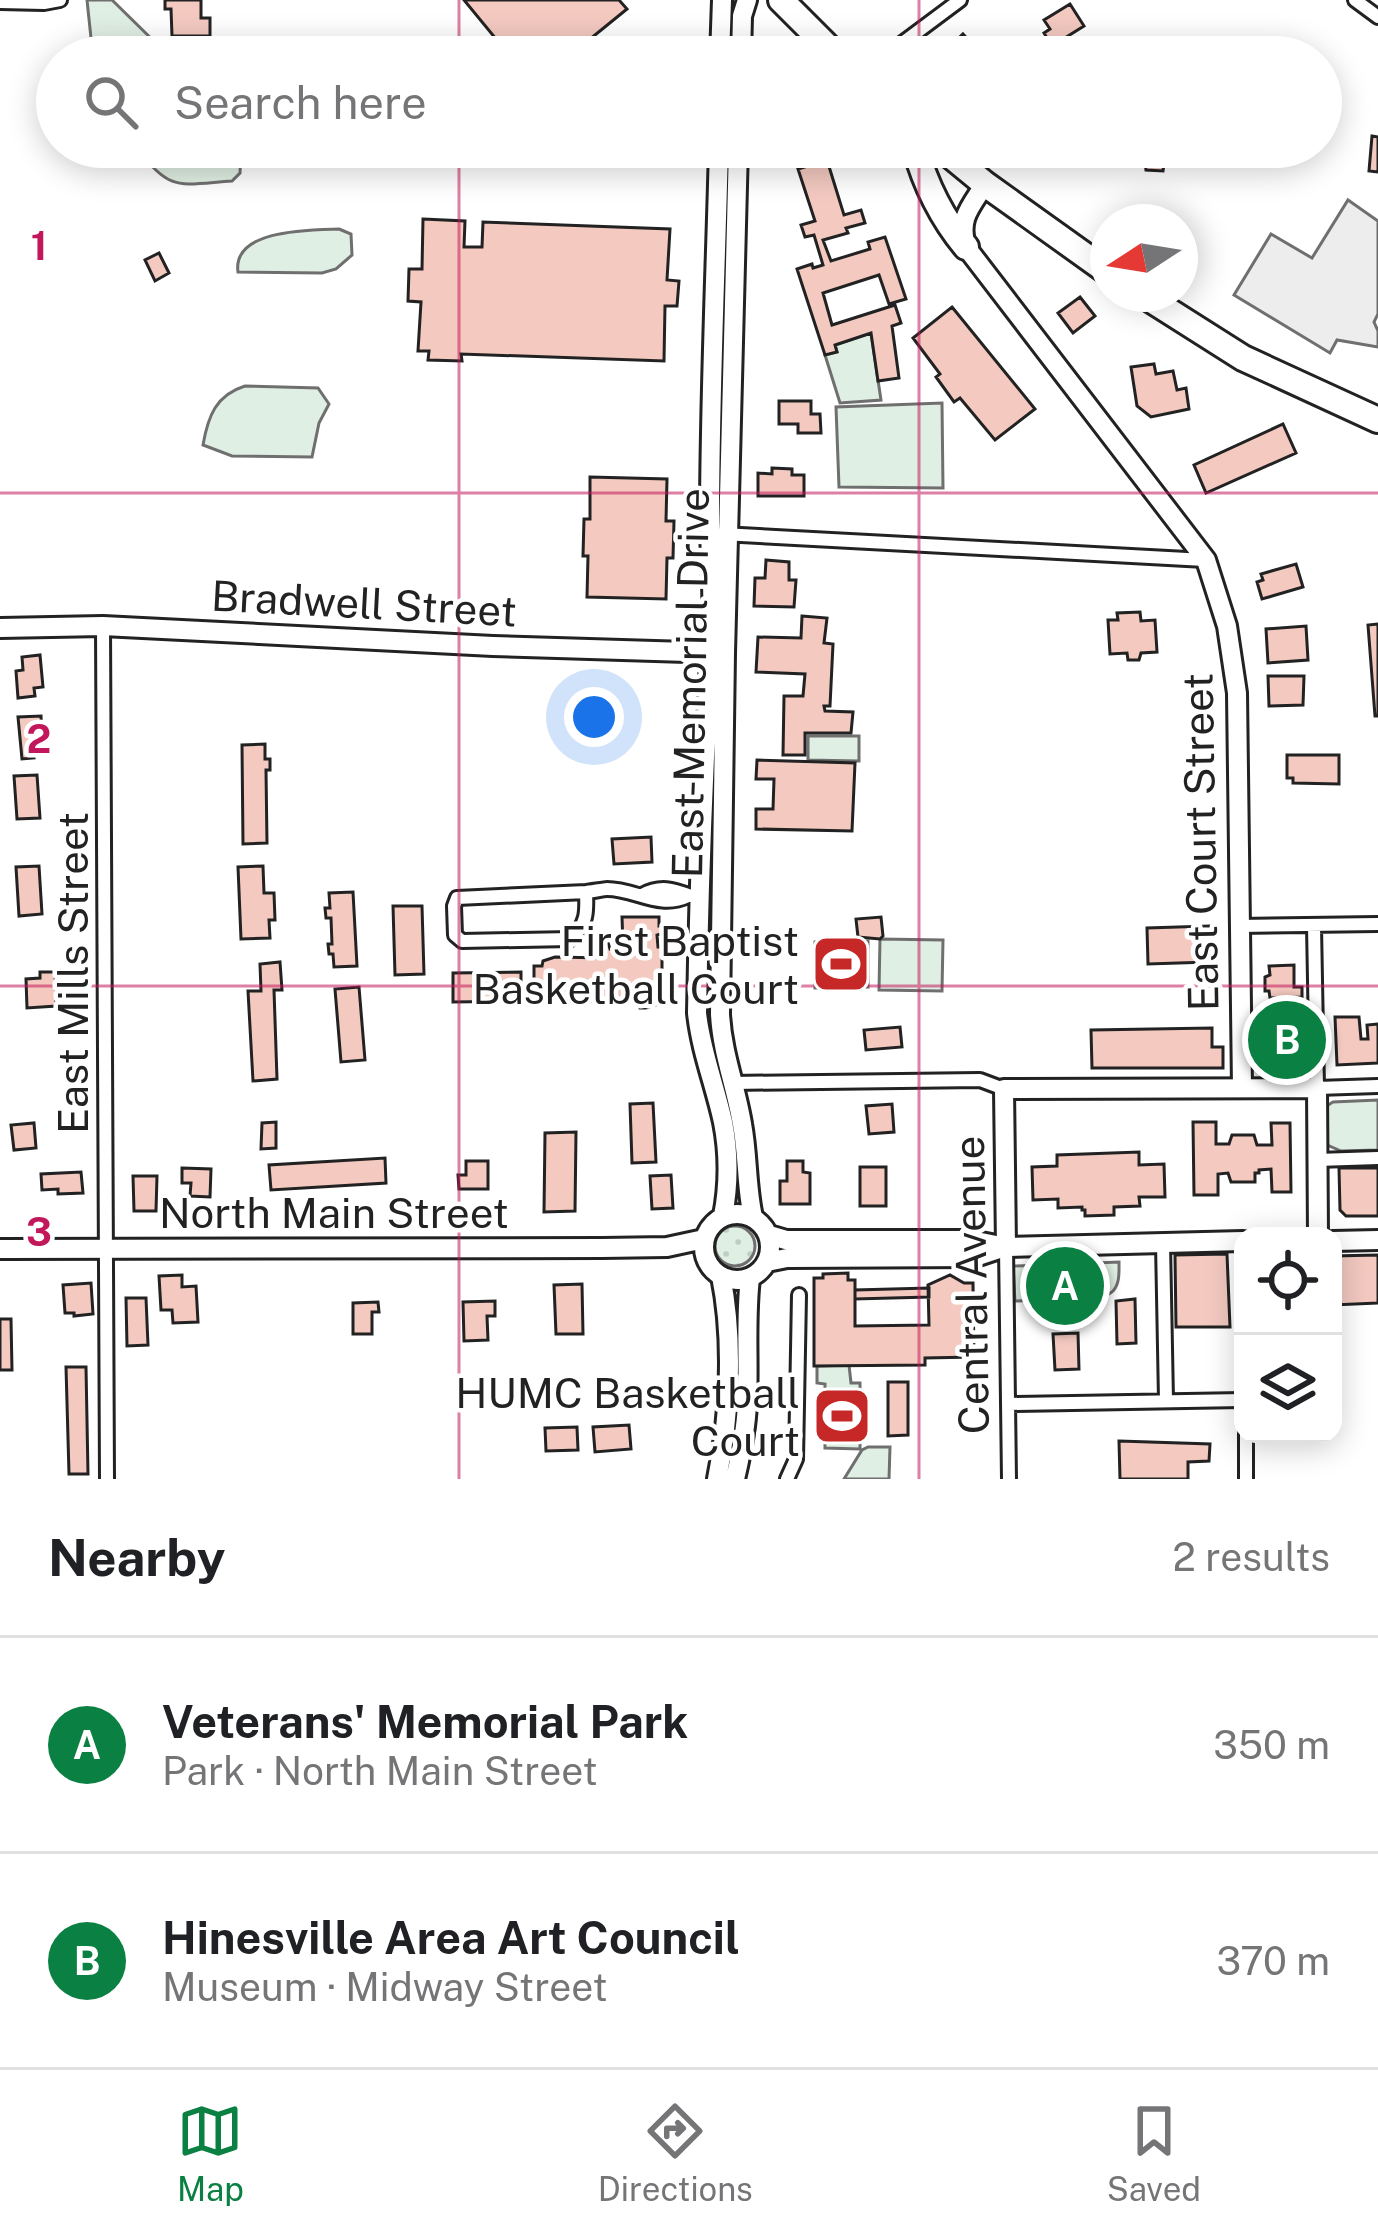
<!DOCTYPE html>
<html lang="en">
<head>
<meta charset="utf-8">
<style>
  body { margin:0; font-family:"Public Sans",sans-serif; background:#f6f6f6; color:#202124 }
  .controls { position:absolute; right:36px; bottom:36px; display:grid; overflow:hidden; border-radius:24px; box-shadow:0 6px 30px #0003 }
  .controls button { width:108px; height:108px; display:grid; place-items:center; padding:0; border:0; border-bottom:3px solid #e0e0e0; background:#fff; color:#202124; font:60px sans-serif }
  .compass { position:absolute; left:1090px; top:204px; width:108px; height:108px; border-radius:50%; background:#fff; box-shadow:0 6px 30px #0003; rotate:258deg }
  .you { position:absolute; left:594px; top:717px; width:42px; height:42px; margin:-30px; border:9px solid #fff; border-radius:50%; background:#1a73e8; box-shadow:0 0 0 18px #1a73e833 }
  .badge { display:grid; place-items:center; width:78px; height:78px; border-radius:50%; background:#0b8043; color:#fff; font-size:39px; font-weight:700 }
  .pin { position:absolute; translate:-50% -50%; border:6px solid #fff; box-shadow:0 3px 12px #0006 }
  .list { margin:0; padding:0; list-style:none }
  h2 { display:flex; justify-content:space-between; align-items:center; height:156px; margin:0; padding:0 48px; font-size:51px }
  h2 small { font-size:39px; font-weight:400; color:#757577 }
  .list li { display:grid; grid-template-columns:78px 1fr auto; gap:36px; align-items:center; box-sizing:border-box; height:216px; padding:0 48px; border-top:3px solid #e0e0e0 }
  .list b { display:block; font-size:45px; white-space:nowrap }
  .list p { margin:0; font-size:39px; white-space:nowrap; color:#757577 }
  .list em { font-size:39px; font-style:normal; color:#757577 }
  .icon { flex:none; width:66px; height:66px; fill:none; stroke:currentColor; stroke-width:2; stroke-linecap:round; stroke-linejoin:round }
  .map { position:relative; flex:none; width:1378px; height:1479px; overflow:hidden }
  .search { position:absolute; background:#fff; box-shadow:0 6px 30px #0003; left:36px; right:36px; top:36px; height:132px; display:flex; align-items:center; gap:30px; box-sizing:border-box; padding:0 42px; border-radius:66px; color:#757577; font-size:45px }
  .sheet { height:588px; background:#fff }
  nav { display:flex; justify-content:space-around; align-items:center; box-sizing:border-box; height:168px; border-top:3px solid #e0e0e0; background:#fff; font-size:33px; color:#757577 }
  nav a { display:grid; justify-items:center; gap:6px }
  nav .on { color:#0b8043 }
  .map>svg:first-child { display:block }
</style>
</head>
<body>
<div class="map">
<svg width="1378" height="1479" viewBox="0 0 1378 1479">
  <defs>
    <pattern id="grass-dots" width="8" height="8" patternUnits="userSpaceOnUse" patternTransform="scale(3)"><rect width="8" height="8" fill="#e0efe3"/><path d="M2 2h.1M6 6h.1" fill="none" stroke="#c0cdc2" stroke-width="1.8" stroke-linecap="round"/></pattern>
  </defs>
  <rect width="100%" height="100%" fill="#fff"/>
  <path fill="url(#grass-dots)" stroke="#6f6f6f" stroke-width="3" d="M715 1246a20 20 0 1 1 40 0a20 20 0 1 1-40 0Z"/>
  <path fill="#e0efe3" stroke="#6f6f6f" stroke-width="3" d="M87,0H112L170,57H93Z
    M136,147H241L240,173L232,181C176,185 171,192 136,147Z
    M339,229L351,234L352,255L336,269L322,273L238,272C232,229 310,230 339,229Z
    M871,333L881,400L840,403L825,355L837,352L835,345Z
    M245,386L318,388L329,404L319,423L312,457L232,456L203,445C208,416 216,395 245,386Z
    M942,403L943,488L839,487L836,407Z
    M808,736H859V761L808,760Z
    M880,939L943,940L942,991L879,990Z
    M868,941V987L815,988V942Z
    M1378,1100V1150L1341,1151L1325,1144V1107L1333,1102Z
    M1119,1262C1119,1272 1120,1283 1113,1291C1099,1305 1035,1300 1015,1301L1013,1266Z
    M849,1365L851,1383H860V1449L825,1448V1384L817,1383V1366Z
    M868,1447H890L889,1479H844L862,1450Z"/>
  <path fill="#ededed" stroke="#6f6f6f" stroke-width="3" d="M1348,200L1378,221V314L1374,322L1378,331V347L1337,340L1330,353L1234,295L1271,234L1312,258Z"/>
  <path fill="#f3c9c0" stroke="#222" stroke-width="3" d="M165,0H201V18H210V36H172L171,9H165Z
    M464,0H619L627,9L568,57H500L495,50L501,45Z
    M1070,4L1084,26L1052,46L1044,33L1050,29L1044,20Z
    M963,34L984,57H939Z
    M1372,136L1378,137V172L1369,171Z
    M266,147H331L327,156L315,160L276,156L273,159L268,158Z
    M1124,147H1263L1261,164L1192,154L1191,160L1179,159L1177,166L1164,164L1163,171L1146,170L1145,162L1134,161L1132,151H1123Z
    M827,160L844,215L861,210L865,223L846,228L848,233L823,240L831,261L870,249L868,242L885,237L906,299L889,304L879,275L823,293L832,325L895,305L901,323L892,326L899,378L878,381L871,333L835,345L837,352L825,355L797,269L812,264L813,268L823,265L814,235L805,237L801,225L815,221L798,169Z
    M423,219L465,221L464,247H482L483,222L670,229L667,280L679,281L677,306H665L664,361L461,354L462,361L428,360L429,351H418L421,302L408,301L409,269H422Z
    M159,253L169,273L155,281L145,260Z
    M1080,297L1095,316L1073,333L1058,313Z
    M952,307L1035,409L995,440L960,398L954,402L936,377L940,374L913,338Z
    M1154,364L1156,374L1173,371L1177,390L1186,388L1189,409L1151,417L1137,406L1131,367Z
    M779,401H811V414H820L821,433H798V424H779Z
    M1283,424L1296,453L1206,493L1194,465Z
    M772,468L792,469V475H804V496H758V473L772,474Z
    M590,477L667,479L666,521H674L673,558H667L666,599L587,597L588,556H583L584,519H590Z
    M766,560L789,562V580H796L794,607L754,606L755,578H765Z
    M1296,564L1303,587L1262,599L1257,582L1263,580L1261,574Z
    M1140,612L1141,621L1155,620L1157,652L1141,653L1139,660H1128L1127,653L1110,654L1108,620H1118L1117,613Z
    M802,616L827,618L824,643L833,644L830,706H824L825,711L853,712L851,733H805V755H783L784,696H803L805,674L756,672L758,637L801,638Z
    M1378,624V716H1375L1368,625Z
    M1306,626L1308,660L1268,663L1266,629Z
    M40,655L43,687L34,688L35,696L18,698L16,671L23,670L22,657Z
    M1268,676H1304L1303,705L1269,706Z
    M41,716L42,749H33L34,758L22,759L18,717Z
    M265,744V759H270V770H266L267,843L243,844L242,745Z
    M1287,755H1339V784L1293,783V778H1287Z
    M757,760L855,763L852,831L756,829V809H773L774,779H756Z
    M37,775L40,818L17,819L14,776Z
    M651,837L652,862L614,864L612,839Z
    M39,866L42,914L19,916L16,867Z
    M263,866L264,893H274L275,920H269L270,938L241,939L238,867Z
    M353,892L357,966L334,967L333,954H329L328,944H332L331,918H326L325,908H330L329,893Z
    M393,906H422L424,974L395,975Z
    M622,917H659V926H664V933L657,935L658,947H662V1003L646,1008H640L638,1002L541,1000L542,986H534V966H542L543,961L555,957L604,958L596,936L605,933L610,949L623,945Z
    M881,917L883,936L880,939L858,937L856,919Z
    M1209,926V962L1148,964L1147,928Z
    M280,962L282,990H274L277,1079L253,1081L248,991H261L260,964Z
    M1294,965V987H1302V997L1270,998L1269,991H1265V977L1270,975L1269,966Z
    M40,972H55L56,1006L27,1008L26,979L40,978Z
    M521,972V1001L453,1002V973Z
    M359,987L365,1060L341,1062L335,989Z
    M1290,1012H1313L1312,1064H1262L1261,1016H1290Z
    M1335,1017H1359L1361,1039H1368L1367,1025L1378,1024V1063L1337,1065Z
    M900,1027L902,1047L866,1050L864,1030Z
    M1212,1028V1047H1223V1068H1092L1091,1030Z
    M653,1103L656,1162L632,1163L630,1104Z
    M892,1104L894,1132L869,1134L866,1106Z
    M276,1122V1148L261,1149L262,1123Z
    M1193,1122H1216V1144H1229L1232,1135H1254L1257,1145H1272L1271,1123H1290L1291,1192H1272L1271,1169L1259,1170V1173H1255V1182H1231L1228,1173L1218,1174V1195H1194Z
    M34,1123L36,1148L14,1150L11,1125Z
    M576,1132L575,1211L544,1212L545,1133Z
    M1139,1152V1165L1164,1164L1165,1197H1139L1140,1206L1114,1207V1215L1085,1216V1210H1082V1207L1058,1208V1199L1033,1200L1032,1167L1057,1166V1155Z
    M385,1158L386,1183L271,1190L269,1165Z
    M466,1161H488V1189H459L458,1175H466Z
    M787,1161H803V1172L810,1173V1204H780V1181H787Z
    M860,1167H886V1206H860Z
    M182,1168L211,1169L210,1197L190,1196L191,1183H182Z
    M1339,1168H1378V1216H1346L1340,1210Z
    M81,1172L83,1193L58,1194V1189L42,1190L41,1174Z
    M671,1175L673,1208L652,1209L650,1176Z
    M133,1176H157L156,1211H134Z
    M1227,1254L1230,1327H1176L1175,1255Z
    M1378,1255V1303L1333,1305V1256Z
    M848,1273V1280H855V1326L929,1325L928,1285L950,1275L964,1283H973L974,1357L925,1358V1365L814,1366V1278H823V1274Z
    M182,1275V1287L196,1286L198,1322L173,1323L172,1310H161L159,1276Z
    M91,1283L93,1314L74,1316V1313H65L63,1285Z
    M582,1284L583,1334H556L554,1285Z
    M929,1288V1297L855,1299V1290Z
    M126,1298H146L148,1345L127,1346Z
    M1135,1299L1136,1343L1117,1344L1116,1301Z
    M1079,1300V1318L1060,1320V1301Z
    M495,1301V1316H487L488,1340L464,1341L463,1302Z
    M378,1302L379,1312H372V1334H353V1303Z
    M0,1319H11L12,1370H0Z
    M1078,1333L1079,1369L1055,1370L1053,1334Z
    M66,1367H86L88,1474H69Z
    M888,1382H908V1435L888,1436Z
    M629,1425L631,1449L595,1452L593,1427Z
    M577,1427L578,1450L546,1451L545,1428Z
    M1119,1441L1210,1444L1209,1461L1188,1462V1479H1120Z"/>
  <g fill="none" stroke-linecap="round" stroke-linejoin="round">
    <defs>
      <path id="street" d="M1355,0L1378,17
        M0,2L44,3L60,0
        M870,57L893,50L960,0
        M722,534L1205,560
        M103,626L107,1479
        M586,892L457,898L454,906L455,935L462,941L571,939C587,924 587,913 586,892C588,892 605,889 607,889C636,889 659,910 688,896
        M642,895C660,885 673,889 691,896
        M1239,926L1378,924
        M1314,926L1317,1088L1378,1086
        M732,1083L980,1080L1004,1089
        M1317,1160L1378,1158
        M1163,1243L1166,1400
        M1006,1247L1009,1479
        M1010,1404L1243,1400
        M787,1479L796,1459L799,1295
        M1246,1479V1434"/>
      <path id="secondary" d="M720,57L722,0
        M741,57L742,16L747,0
        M719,147C716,271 710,396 710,521C710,557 714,594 712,630C704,757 699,885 697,1013C701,1051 715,1085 723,1122C729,1153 729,1185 723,1216
        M738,147L725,653L720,1014C722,1053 736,1087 742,1124C748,1156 746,1186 753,1217
        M985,184C970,208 958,218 966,247L1206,560L1227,626L1237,693L1242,1087
        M0,628L103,626L493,646L720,653
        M704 1247a33 33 0 1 1 66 0a33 33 0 1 1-66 0Z
        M769,1235L786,1240H971L1006,1247L1243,1241
        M1333,1241L1378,1240
        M1006,1247L1004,1089L1317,1088L1318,1236
        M0,1249L602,1248L667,1247L704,1239
        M767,1262L787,1258L975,1257L1002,1248
        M717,1479C730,1415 734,1340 721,1276
        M735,1479C741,1454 746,1429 747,1403C749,1361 745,1320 750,1278"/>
      <path id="highway" d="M781,0L838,57
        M915,147C925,184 942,218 966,247
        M940,147L985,184L1108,272
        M1142,294L1243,358L1378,420"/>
    </defs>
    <use href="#street" stroke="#222" stroke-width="18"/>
    <use href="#secondary" stroke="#222" stroke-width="24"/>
    <use href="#highway" stroke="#222" stroke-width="30"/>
    <use href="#street" stroke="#fff" stroke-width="12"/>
    <use href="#secondary" stroke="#fff" stroke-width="18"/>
    <use href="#highway" stroke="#fff" stroke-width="24"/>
  </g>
  <path fill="none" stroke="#c2185b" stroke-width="3" stroke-opacity="0.55" d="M459,0V57M919,0V57M459,147V1479M919,147V1479M0,493H1378M0,986H1378"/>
  <defs>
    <symbol id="stadium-square" viewBox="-11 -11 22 22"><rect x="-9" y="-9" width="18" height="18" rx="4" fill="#c62828" stroke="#fff"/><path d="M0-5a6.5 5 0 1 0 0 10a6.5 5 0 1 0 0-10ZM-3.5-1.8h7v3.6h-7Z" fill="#fff"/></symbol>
  </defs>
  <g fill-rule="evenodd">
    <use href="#stadium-square" x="808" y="931" width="66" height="66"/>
    <use href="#stadium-square" x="809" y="1383" width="66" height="66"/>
  </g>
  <g text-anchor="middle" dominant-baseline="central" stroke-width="9" stroke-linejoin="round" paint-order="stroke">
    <g font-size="42" fill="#222" stroke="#fff">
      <text transform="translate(364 603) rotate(3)">Bradwell Street</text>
      <text transform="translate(690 683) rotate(-89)">East Memorial Drive</text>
      <text transform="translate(1200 842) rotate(-91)">East Court Street</text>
      <text transform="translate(72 973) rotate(-90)">East Mills Street</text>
      <text x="334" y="1212">North Main Street</text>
      <text transform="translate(971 1285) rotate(-91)">Central Avenue</text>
    </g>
    <g font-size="42" fill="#222" stroke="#fff" text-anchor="end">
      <text x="799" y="940">First Baptist<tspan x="799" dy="48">Basketball Court</tspan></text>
      <text x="800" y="1392">HUMC Basketball<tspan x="800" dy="48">Court</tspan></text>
    </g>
  </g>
  <g font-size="39" text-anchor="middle" font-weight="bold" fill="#c2185b" stroke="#fff" stroke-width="9" stroke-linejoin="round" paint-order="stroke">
    <text x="39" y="260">1</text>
    <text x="39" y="753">2</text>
    <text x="39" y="1246">3</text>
  </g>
</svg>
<div class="controls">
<button><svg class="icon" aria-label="locate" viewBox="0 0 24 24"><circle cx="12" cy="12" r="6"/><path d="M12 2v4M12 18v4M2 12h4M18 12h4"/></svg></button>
<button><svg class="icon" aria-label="layers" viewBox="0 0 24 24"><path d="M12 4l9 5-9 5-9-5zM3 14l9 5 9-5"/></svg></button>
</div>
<svg class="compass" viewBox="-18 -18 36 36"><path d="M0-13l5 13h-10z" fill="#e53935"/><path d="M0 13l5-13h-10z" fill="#757577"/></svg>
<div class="you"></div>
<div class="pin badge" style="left:1065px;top:1286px">A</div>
<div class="pin badge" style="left:1287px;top:1040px">B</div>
<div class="search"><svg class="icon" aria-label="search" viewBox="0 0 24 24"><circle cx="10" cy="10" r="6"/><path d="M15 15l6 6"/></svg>Search here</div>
</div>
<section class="sheet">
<h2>Nearby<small>2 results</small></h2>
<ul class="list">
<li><span class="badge">A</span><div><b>Veterans' Memorial Park</b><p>Park · North Main Street</p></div><em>350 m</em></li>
<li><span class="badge">B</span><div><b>Hinesville Area Art Council</b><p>Museum · Midway Street</p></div><em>370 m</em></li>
</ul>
</section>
<nav>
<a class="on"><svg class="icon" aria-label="map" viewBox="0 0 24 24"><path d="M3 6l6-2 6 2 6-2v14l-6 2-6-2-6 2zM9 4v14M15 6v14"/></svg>Map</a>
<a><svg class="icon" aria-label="directions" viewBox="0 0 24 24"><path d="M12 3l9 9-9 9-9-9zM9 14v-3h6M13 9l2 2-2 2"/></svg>Directions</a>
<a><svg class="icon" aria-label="saved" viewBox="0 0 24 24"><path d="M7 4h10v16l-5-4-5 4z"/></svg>Saved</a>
</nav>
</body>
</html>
